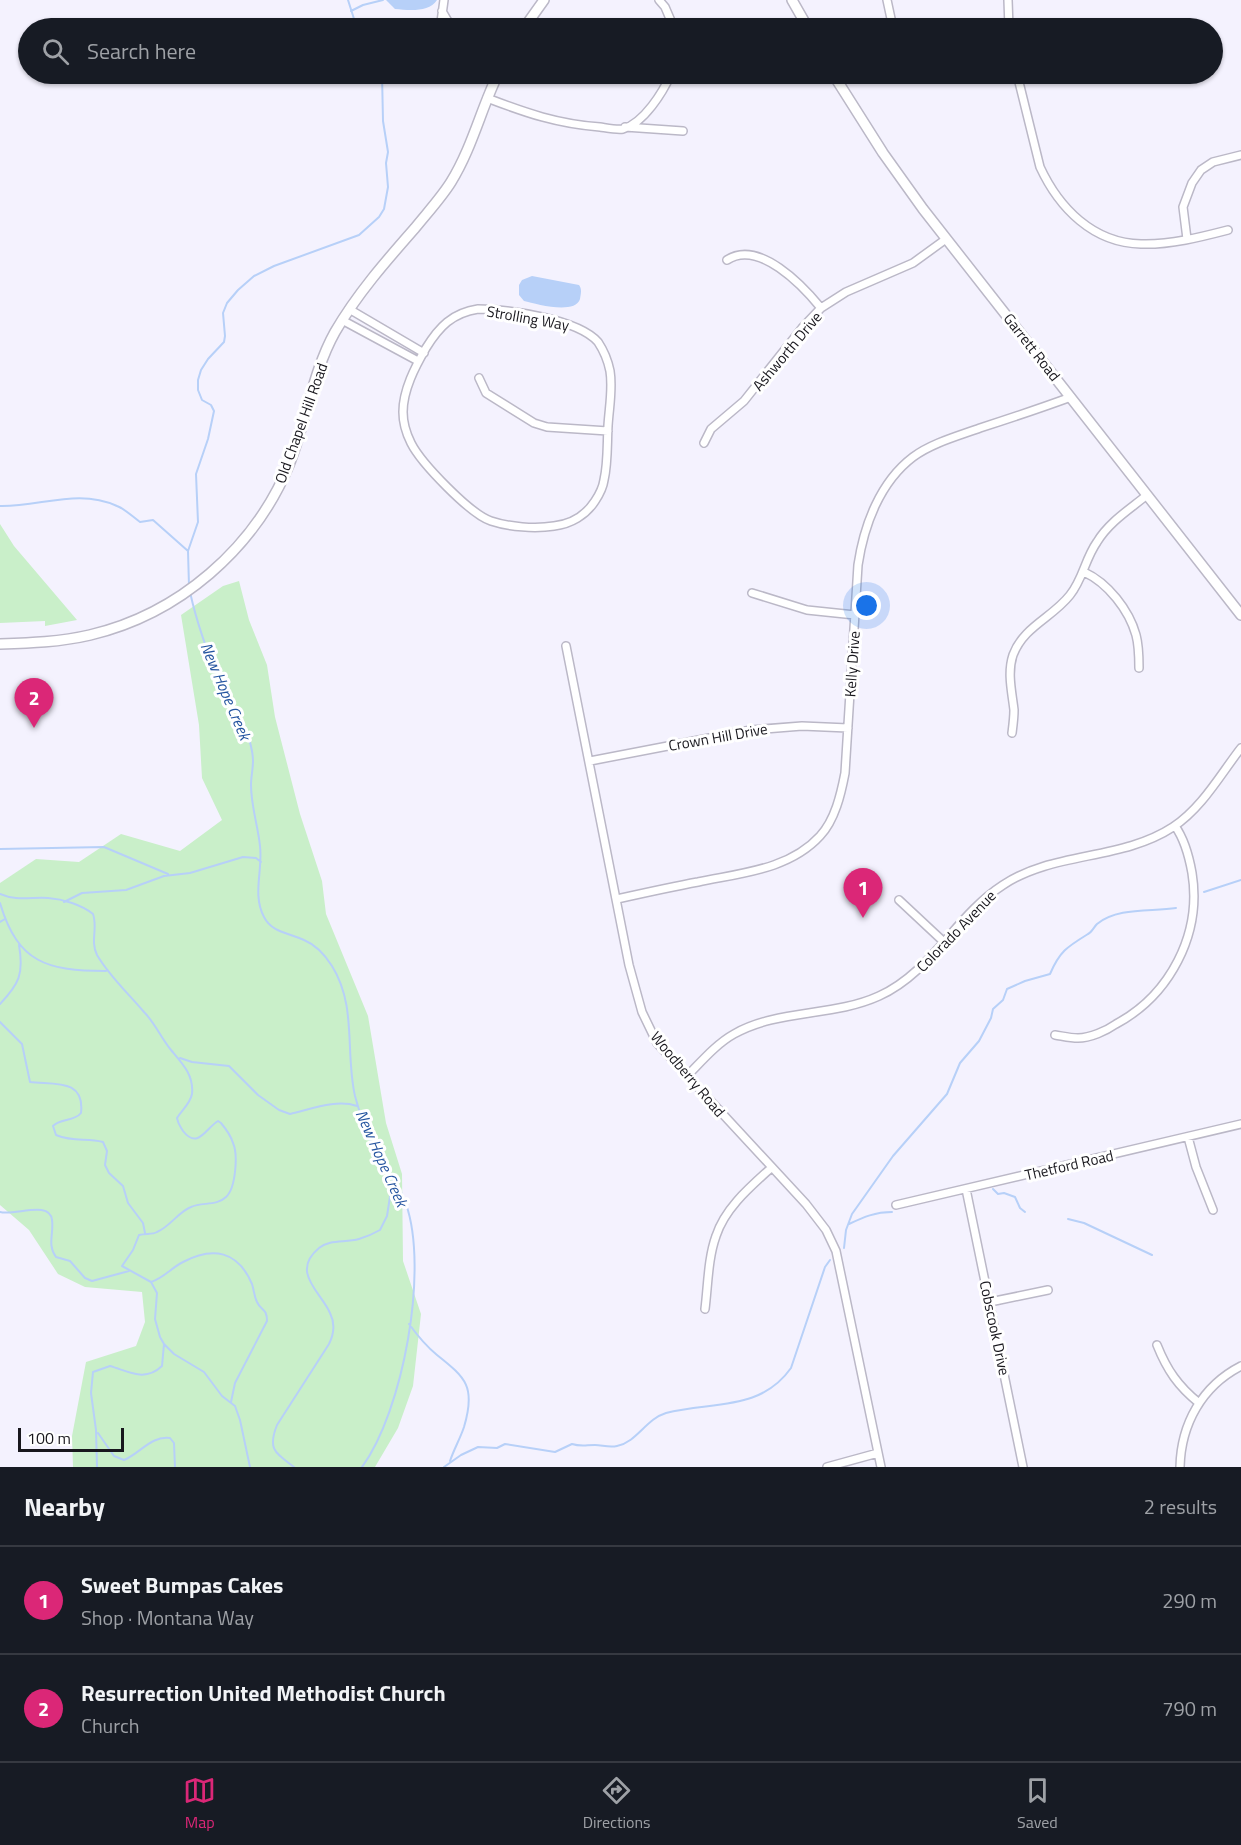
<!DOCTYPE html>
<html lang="en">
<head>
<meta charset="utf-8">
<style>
  body { margin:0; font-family:"Titillium Web",sans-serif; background:#242831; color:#f1f3f6 }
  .scale { position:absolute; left:18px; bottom:15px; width:106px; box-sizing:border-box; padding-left:6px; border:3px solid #18171d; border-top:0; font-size:16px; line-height:21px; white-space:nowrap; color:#18171d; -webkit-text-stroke:4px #fff; paint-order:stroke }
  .you { position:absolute; left:867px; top:606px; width:21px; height:21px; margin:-15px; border:4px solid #fff; border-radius:50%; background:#1a73e8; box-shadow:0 0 0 9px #1a73e833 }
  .badge { display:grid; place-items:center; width:39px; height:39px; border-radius:50%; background:#db2777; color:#fff; font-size:20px; font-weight:700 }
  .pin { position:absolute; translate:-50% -50px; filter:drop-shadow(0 2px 3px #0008) }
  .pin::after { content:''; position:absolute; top:32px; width:21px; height:18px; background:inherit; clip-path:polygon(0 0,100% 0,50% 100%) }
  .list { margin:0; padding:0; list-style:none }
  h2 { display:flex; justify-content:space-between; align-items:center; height:78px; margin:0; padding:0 24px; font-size:26px }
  h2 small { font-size:20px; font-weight:400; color:#9ea1a6 }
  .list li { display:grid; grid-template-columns:39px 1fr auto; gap:18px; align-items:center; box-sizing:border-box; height:108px; padding:0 24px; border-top:2px solid #363941 }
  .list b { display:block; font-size:22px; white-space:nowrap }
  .list p { margin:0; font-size:20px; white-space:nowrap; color:#9ea1a6 }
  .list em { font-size:20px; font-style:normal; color:#9ea1a6 }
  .icon { flex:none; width:33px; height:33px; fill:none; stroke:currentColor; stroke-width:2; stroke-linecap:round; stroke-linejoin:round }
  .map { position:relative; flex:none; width:1241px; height:1467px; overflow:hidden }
  .search { position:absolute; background:#171b24; box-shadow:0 2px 4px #0004; left:18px; right:18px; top:18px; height:66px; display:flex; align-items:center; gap:15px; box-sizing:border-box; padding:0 21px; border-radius:33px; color:#9ea1a6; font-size:22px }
  .sheet { height:294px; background:#171b24 }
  nav { display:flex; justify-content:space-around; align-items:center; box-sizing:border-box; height:84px; border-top:2px solid #363941; background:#171b24; font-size:16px; color:#9ea1a6 }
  nav a { display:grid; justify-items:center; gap:3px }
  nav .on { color:#db2777 }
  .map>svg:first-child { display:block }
</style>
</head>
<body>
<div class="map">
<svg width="1241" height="1467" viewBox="0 0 1241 1467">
  <rect width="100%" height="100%" fill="#f4f2fe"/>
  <path fill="#c9efc9" d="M0,524L14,546L77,620L45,626V621L0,623Z
    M239,581L249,620L267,665L275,717L300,814L322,881L326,914L368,1016L386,1123L402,1174L403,1261L421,1314L413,1386L398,1428L375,1467H73L72,1436L86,1362L136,1346L145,1322L142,1292L85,1287L58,1274L29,1230L0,1205V883L36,859L79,862L121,834L180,851L222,820L202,778L199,725L181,615L223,586Z"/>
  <path fill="#b7d0f8" d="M386,0H437C429,13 408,10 395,9Z
    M532,276L579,285C582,289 581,293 580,299C575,315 536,304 524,301L519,295V285L522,280Z"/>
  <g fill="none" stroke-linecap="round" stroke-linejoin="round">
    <path stroke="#b7d0f8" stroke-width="2" d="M348,0L355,22L359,28
      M351,11L363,5L383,0
      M0,506C40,507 78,488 117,506C125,509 133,517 140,522L153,520L188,551
      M189,586L188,551L198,522L196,474L208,439L214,411L211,405L202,400L198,390V380L201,370L208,359L224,342L225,336L223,313L227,303L238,290L254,276L274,266L359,235L379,217L384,209L388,187L386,163L388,152L383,121L382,74
      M190,592C197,624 209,657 222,687C227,699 237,708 242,720C247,731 253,749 253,761C253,769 251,777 251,785C251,806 258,826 260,846C263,871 252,894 264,917C272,933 290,933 304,940C316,945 325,955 332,966C357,1006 345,1052 355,1096C360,1114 366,1134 375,1150C386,1168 399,1184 406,1204C429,1270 403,1411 362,1467
      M0,849L104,847L168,874
      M1204,892L1241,880
      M0,894C15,901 32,897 48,898C63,899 82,905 93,914C98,928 90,941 97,955C110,977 128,993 144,1012C155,1023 161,1038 171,1050C182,1063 194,1075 192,1094C190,1104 182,1110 177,1118C178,1124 180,1126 183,1131C198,1150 206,1128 218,1121L221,1123C226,1129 231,1136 233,1143C238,1154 236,1188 226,1197C217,1206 202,1202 191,1207C178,1212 171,1226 157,1232C152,1235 146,1233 139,1235L133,1250L122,1266L151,1282L157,1293L155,1319L160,1337L164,1344L174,1354L204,1372L222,1396L235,1406L240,1420L250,1467
      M64,902L82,893L126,890L164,876L190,873L243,857L256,858L261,862
      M0,903C18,963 47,971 106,971
      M0,922L5,919
      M0,1004C19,984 24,974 19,945
      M0,1022L22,1044L30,1082C53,1085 85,1078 81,1113C74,1122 60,1118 53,1126L56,1135C75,1143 87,1137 103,1142L107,1151L105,1165L109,1173L123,1186L128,1203L143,1223L145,1233
      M180,1058L192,1062L229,1066L258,1095L279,1110L290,1114C312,1109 336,1099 357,1106
      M993,1189L998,1194L1004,1193L1015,1197L1020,1208L1025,1212
      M0,1212C15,1216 50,1200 52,1220C54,1233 47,1245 56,1257L70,1261L85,1278L92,1281L129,1271
      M1068,1219L1084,1223L1152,1255
      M849,1224C864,1217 875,1212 892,1212
      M844,1248L846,1230L852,1214L893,1156L947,1094L960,1063L979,1041L991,1018L993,1009L1003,1000L1007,989L1025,981L1050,974C1060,951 1067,947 1088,934C1092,932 1094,927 1097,924C1118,907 1151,912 1176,908
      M151,1282C164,1278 171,1268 183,1262C213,1246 238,1251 252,1284C254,1290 254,1296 257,1302C261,1311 267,1308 267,1321L235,1383L231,1402
      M409,1324C417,1335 426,1346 437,1355C466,1378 476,1387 464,1427C460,1439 454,1449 450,1461
      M98,1433L114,1456L124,1460C139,1454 152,1435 170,1438L174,1443L175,1467
      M97,1467L96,1430L91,1393L93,1372L110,1366C130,1372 145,1382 162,1366L164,1344
      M294,1467C276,1453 267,1450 277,1425L329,1344C334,1334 335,1323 330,1313C321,1292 290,1272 319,1248C330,1239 345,1243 359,1239C366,1237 373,1234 380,1230L387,1216L393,1177
      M444,1467L461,1455L478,1447L497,1448L505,1444L555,1452L572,1444C581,1447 586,1445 595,1445C602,1445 609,1448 617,1446C637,1442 646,1419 666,1413C711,1401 760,1412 791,1368L825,1267L830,1260"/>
    <defs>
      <path id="street" d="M659,0L665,7L674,28
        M887,0L893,28
        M1008,0L1009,28
        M442,11L449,23L458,28
        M443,28L441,22L444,0
        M1017,74L1040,167C1059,208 1093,243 1141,244C1170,245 1201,237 1228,230
        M836,79L851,74
        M487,98C526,113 558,124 600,127C607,128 617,130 623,129C644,123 663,92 671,74
        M625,127L683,131
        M1187,239L1183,207L1192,183L1201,170L1213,162L1241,155
        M727,260C759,239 803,286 821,308
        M349,309L424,353
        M478,309C508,309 578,319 598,342C604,351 608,361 610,371C613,389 609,408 608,426C607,444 608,463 604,480C603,487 599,495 595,501C586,515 571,524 554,526C535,529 509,527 491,521C470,514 421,463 411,443C406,433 403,422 403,412C403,390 415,367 426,348C439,327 452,313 478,309Z
        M342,320L418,361
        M479,378L486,393L534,423L547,427L608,431
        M704,443L711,429L744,401L802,328L821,308L846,292L913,263L946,239
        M1084,572C1108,583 1129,610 1136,635C1139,646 1139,657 1139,668
        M752,593L807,610L855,615
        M566,646L629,965L642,1012L657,1043L806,1204L826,1230L836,1251L881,1467
        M1012,733C1013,725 1014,718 1014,710C1012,692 1007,673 1013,655C1024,626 1052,618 1070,595C1083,579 1085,559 1097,542C1109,522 1130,509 1147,495
        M590,761L751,730L802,726L848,728
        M617,899C644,893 671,887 698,882C740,873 789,870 820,836C835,820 841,794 845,773L858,565C864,525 880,482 913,457C932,443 958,436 980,428C1011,418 1041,408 1071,397
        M899,900L945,943
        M1055,1035C1062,1036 1070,1038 1078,1038C1090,1038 1106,1031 1116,1024C1170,995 1202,934 1192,873C1189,856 1185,840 1175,826
        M687,1076C701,1062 716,1044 734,1034C778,1009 833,1017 879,996C932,972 955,916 1003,885C1054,851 1121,861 1173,827C1202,808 1220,775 1241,748
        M1188,1137L1196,1167L1213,1210
        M966,1189L1023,1467
        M896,1205L1241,1124
        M990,1302L1048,1290
        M705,1309C708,1285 708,1258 716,1236C725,1208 750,1187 771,1168
        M1157,1345C1167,1370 1178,1386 1199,1403
        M827,1467L878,1453
        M1180,1467C1181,1424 1202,1386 1241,1366"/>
      <path id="secondary" d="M792,0L808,28
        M524,28L544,0
        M833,74L883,153L923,209L1241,615
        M0,644C30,643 60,642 90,635C179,614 254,549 289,465C306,422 313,371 335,332C357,294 386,261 415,228C427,213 441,198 451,182C472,148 481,109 498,74"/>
    </defs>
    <use href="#street" stroke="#bbb8c7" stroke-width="10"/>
    <use href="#secondary" stroke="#bbb8c7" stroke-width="12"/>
    <use href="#street" stroke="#fff" stroke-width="7"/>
    <use href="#secondary" stroke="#fff" stroke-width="9"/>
  </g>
  <g text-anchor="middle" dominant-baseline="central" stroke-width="6" stroke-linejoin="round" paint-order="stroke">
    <g font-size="15" fill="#18171d" stroke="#fff">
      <text transform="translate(528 318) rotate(10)">Strolling Way</text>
      <text transform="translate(1032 347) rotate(52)">Garrett Road</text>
      <text transform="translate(787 351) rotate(-50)">Ashworth Drive</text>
      <text transform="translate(301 423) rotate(-70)">Old Chapel Hill Road</text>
      <text transform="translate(852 664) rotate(-86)">Kelly Drive</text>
      <text transform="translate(718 737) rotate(-10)">Crown Hill Drive</text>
      <text transform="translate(956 931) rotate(-46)">Colorado Avenue</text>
      <text transform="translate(688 1074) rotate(50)">Woodberry Road</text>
      <text transform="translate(1069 1165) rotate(-13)">Thetford Road</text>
      <text transform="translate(995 1328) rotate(78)">Cobscook Drive</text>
    </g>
    <g font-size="16" font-style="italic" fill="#2555a0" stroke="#fff">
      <text transform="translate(226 691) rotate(67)">New Hope Creek</text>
      <text transform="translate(382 1158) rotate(66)">New Hope Creek</text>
    </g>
  </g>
</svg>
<div class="scale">100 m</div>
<div class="you"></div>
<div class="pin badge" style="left:863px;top:918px">1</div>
<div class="pin badge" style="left:34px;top:728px">2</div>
<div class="search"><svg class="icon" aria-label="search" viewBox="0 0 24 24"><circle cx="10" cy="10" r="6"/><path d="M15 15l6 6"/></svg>Search here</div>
</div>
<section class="sheet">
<h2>Nearby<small>2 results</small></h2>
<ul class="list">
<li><span class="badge">1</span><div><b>Sweet Bumpas Cakes</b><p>Shop · Montana Way</p></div><em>290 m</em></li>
<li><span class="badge">2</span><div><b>Resurrection United Methodist Church</b><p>Church</p></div><em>790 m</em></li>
</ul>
</section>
<nav>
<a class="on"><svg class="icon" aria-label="map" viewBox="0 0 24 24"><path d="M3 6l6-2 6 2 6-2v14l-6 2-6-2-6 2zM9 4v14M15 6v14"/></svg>Map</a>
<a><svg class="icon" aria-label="directions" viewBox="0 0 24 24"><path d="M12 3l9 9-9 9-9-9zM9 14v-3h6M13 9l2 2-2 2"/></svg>Directions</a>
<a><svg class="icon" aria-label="saved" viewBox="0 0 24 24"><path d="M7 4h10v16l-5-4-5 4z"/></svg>Saved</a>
</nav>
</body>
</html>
